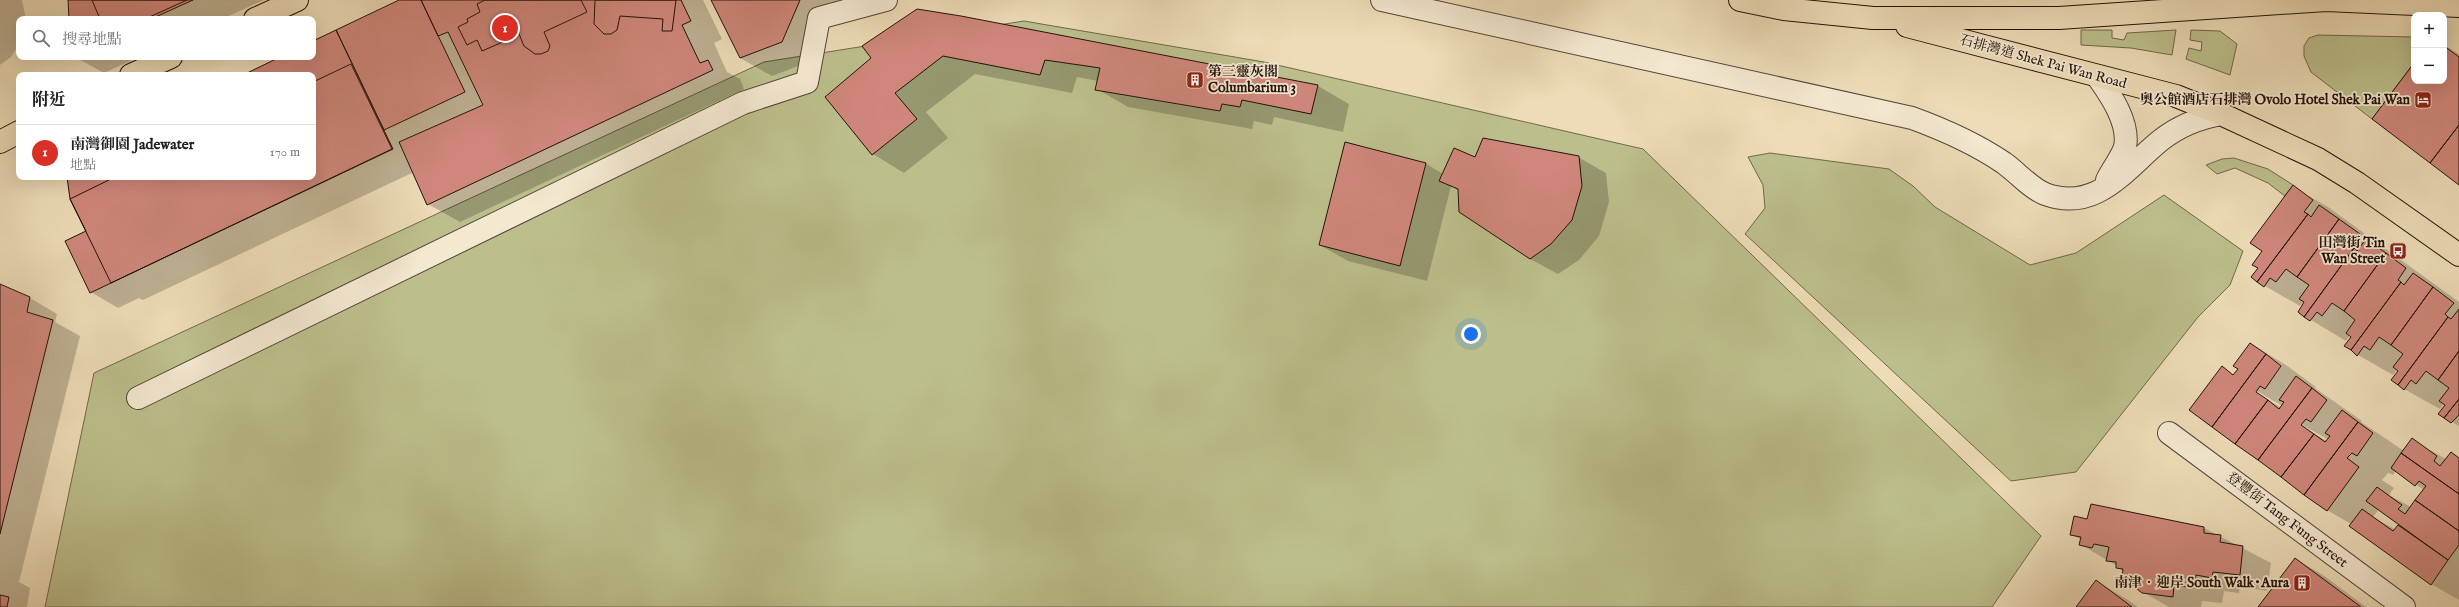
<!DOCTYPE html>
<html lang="zh-TW">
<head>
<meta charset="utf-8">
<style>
  body { margin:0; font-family:"IM FELL English","Noto Serif TC",serif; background:#f6f6f6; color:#202124 }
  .controls { position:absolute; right:12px; top:12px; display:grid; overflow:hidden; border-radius:8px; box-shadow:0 4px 16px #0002 }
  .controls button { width:36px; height:36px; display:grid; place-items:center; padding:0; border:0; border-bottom:1px solid #e0e0e0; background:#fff; color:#202124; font:20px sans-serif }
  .you { position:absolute; left:1471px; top:334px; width:14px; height:14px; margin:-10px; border:3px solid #fff; border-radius:50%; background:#1a73e8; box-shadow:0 0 0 6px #1a73e833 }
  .badge { display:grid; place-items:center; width:26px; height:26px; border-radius:50%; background:#d93025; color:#fff; font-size:13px; font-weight:700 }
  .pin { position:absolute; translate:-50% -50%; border:2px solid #fff; box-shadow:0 1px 4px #0006 }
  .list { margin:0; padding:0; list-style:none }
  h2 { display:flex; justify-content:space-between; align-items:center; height:52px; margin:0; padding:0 16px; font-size:17px }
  h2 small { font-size:13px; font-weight:400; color:#757577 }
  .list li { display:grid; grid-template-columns:26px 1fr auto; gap:12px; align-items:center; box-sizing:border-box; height:56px; padding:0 16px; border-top:1px solid #e0e0e0 }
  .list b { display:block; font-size:15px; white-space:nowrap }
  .list p { margin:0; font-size:13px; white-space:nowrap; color:#757577 }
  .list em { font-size:13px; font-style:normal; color:#757577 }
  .icon { flex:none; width:22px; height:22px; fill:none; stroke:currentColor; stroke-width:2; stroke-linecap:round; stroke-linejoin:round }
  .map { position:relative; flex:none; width:2459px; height:607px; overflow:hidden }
  .search { position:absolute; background:#fff; box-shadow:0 4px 16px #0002; left:16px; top:16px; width:300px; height:44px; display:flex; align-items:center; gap:10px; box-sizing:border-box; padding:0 14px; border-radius:8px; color:#757577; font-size:15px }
  .panel { position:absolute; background:#fff; box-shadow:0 4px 16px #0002; left:16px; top:72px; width:300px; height:108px; border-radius:8px }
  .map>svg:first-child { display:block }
</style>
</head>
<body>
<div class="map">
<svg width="2459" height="607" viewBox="0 0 2459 607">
  <rect width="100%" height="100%" fill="#eddcb7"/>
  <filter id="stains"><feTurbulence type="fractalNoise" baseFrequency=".005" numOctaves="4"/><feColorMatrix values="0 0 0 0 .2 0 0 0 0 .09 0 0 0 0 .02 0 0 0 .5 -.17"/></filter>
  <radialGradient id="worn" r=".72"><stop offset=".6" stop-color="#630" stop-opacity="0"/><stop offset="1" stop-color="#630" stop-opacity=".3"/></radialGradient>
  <path fill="#bcbf8c" stroke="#70684c" d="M1024,21L1264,62L1643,149L2041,536L1992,607H45L94,373L764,62Z
    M2081,30H2112V38L2124,40L2127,33L2176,30L2172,55L2131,48L2081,45Z
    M2191,30L2220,31L2237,44L2230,75L2186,59L2189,48L2201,51L2202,42L2190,40Z
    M2318,35L2414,37V63L2372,119L2311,72L2304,56V46L2309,38Z
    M1770,153L1889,169L1913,186L1935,207L2030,265L2076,253L2164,195L2243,251L2230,285L2198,317L2076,472L2011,481L1745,234L1765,208L1763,185L1748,157Z
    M2234,158L2268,169L2293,185L2285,196L2268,183L2235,168L2217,174L2206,165L2222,159Z"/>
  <path fill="#0003" fill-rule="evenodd" d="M0,0H22L26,19H19V44L11,57L0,65Z
    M69,0H264L222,19H70Z
    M401,0H703L722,39L714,43L727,72L740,79L744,89L460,222L428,204L414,172L143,300L139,298L118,308L91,292L87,232L68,177H313V75H245L282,57H313V42Z
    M712,0H859L833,13L814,60L772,76L740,58Z
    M917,10L1318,86L1349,104L1343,132L1274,117L1272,125L1254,121L1252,129L1128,107L1097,89L1098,81L1077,77L1072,93L975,74L926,112L948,138L904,173L873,154L826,97L872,58Z
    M2444,45L2459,54V184L2374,119L2414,65V81H2444Z
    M75,57H139L104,73Z
    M1578,157L1606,173L1609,202L1599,236L1579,260L1558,274L1530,259L1459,191L1451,186L1427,281L1348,261L1320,245L1425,163L1443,174L1475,158Z
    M2293,187L2328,207L2459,302V426L2452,422L2444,403L2440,409L2404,389L2400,371L2398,369L2393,375L2358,355L2350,335L2346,341L2311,320L2306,302L2304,301L2300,306L2265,286L2259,268L2264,251Z
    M0,285L30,298L57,314L55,322L80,336L19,582L30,588L27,607H0Z
    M2251,344L2286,365L2316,387L2315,388L2362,421L2361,422L2404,451L2412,440L2446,459L2451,453L2459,458V600L2431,584L2351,524L2327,510L2222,368L2234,375ZM2252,388L2282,406V408L2251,390ZM2297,422L2329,440L2327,441L2296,423ZM2396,471L2424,490L2411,507L2389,495L2394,488L2382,480L2388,473L2393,475ZM2379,509L2400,524L2396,530L2373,517Z
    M2088,520L2204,528L2271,563L2267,591L2240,587L2239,593L2224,591L2222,603L2202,601L2201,607H2169L2143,592L2117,566L2080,544L2081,540L2071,534Z
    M2295,559L2323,575L2366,607H2260Z
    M2096,581L2128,600L2138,607H2077Z"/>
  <path fill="#cf877b" stroke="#24120c" d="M68,0H193L151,19H69Z
    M92,0H187L145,19H100Z
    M399,0H421L465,92L384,130L336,30Z
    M421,0H681L691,21L682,25L700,63L708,60L713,70L427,205L399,142L483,105L448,32L438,36Z
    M485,0H581L587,12L544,32L550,46L548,51L541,54H535L524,46L517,29L502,37L505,41L482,51L477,40L467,45L458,27L468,22L467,19L480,12L477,4Z
    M595,0H676L672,31H662L663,19L620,16L617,30L611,34H604L594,24Z
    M711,0H800L782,42L740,58Z
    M917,9L961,16L1318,85L1311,114L1242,100L1240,107L1222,104L1220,111L1095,90L1100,68L1045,60L1040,75L943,56L895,93L917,119L872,155L825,97L871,58L862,46Z
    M336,30L393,149L111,283L70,199L67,177H313V75H243L280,57H313V41Z
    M2444,46L2459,57V125L2430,163L2372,119L2414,63V81H2444Z
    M351,64L392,149L90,293L65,241L86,231L70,199L115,177H313V82Z
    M2459,125V185L2430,163Z
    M1483,138L1579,156L1582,186L1572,220L1551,244L1530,259L1459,212L1458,189L1439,181L1454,148L1475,157Z
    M1345,142L1426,163L1400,266L1319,245Z
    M2293,185L2313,200L2304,212L2308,214L2257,282L2251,277L2258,268L2252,265L2262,251L2250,243Z
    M2319,205L2339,219L2297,277L2286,269L2276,282L2270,278L2264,287L2257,282L2308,214L2311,217Z
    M2339,219L2360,234L2351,246L2354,248L2304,317L2298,312L2304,302L2299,299L2309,285L2297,277Z
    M2366,239L2386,253L2344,311L2332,303L2322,316L2317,312L2310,321L2304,317L2354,248L2357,251Z
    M2386,253L2406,268L2398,280L2401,282L2351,350L2344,346L2351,337L2346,333L2355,320L2344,311Z
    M2413,273L2433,287L2391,345L2379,337L2370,350L2364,346L2357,356L2351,350L2401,282L2404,285Z
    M0,284L30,297L27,312L53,320L0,534Z
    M2433,287L2454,303L2445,314L2448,317L2398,385L2391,380L2398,371L2393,367L2403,354L2391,345Z
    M2459,309V351L2438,380L2426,371L2416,384L2411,380L2404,390L2398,385L2448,317L2451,319Z
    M2250,343L2266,354L2212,427L2189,410L2222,366L2233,375L2238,369L2233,366Z
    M2459,351V399L2444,418L2438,414L2445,405L2439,401L2449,388L2438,380Z
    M2266,354L2281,366L2265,389L2260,386L2256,392L2268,400L2235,444L2212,427Z
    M2296,376L2312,388L2258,460L2235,444L2268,400L2279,409L2284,402L2279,400Z
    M2312,388L2327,400L2311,422L2306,419L2301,425L2314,434L2281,477L2258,460Z
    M2459,399V415L2451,423L2444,418Z
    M2342,410L2358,422L2304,495L2281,477L2314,434L2325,442L2330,436L2325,433Z
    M2358,422L2373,433L2357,456L2352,453L2347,458L2359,467L2327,511L2304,495Z
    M2412,438L2437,456L2434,461L2440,466L2451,452L2459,458V494L2401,453Z
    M2401,453L2459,494V531L2415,500L2426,486L2419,481L2415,486L2391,468Z
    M2377,487L2402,505L2398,509L2405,514L2415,500L2459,531V545L2448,560L2366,501Z
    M2091,504L2204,527V533L2221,535L2220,542L2243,546L2240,575L2213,572L2212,578L2196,575L2194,588L2174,585L2173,597L2142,593L2122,577L2123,569L2116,568V562L2106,561L2109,547L2094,544L2092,548L2079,545L2081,537L2070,535L2074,516L2087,519Z
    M2362,509L2393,531L2398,525L2448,560L2431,585L2349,526Z
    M2295,558L2361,607H2258Z
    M2096,580L2132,607H2076Z
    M0,595L9,597L7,607H0Z"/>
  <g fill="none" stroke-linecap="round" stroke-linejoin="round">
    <defs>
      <path id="minor" d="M1382,0L1912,118C1945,130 1976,144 2004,163C2018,173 2030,188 2045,194C2097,213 2125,169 2161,140C2179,126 2199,118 2221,114
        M2097,76C2110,94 2130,123 2125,147C2122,157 2112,170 2107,180
        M138,398L743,103L807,82L819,18L886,0
        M2169,433L2404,607"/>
      <path id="major" d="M1740,0L1784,9L1873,18H2059L2326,0L2459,6
        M255,19L297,0
        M1907,26L2176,96L2221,114L2318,159L2357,183L2459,255
        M131,75L171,57
        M0,142L19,132"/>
    </defs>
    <use href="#minor" stroke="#564437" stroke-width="24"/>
    <use href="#major" stroke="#24120c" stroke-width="24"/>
    <use href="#minor" stroke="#f3e8d0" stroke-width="22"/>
    <use href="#major" stroke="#eddcb7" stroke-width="22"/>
  </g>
  <defs>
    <symbol id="building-square" viewBox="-11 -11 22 22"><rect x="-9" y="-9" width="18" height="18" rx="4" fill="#8f2418" stroke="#f3e8d0"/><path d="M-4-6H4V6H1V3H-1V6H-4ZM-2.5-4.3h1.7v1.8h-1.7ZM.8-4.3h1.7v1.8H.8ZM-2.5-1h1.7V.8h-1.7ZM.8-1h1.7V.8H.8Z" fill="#fff"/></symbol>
    <symbol id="hotel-square" viewBox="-11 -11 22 22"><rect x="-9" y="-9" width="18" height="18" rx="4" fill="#8f2418" stroke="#f3e8d0"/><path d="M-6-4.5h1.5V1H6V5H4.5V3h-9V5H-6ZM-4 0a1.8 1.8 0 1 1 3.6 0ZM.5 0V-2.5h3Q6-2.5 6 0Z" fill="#fff"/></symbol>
    <symbol id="bus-square" viewBox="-11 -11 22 22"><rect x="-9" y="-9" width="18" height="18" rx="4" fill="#8f2418" stroke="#f3e8d0"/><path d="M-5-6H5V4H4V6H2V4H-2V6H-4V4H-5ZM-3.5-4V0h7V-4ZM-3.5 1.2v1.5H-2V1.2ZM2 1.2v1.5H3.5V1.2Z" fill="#fff"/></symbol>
  </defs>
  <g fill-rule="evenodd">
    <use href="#building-square" x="1185" y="70" width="20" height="20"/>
    <use href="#hotel-square" x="2413" y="90" width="20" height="20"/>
    <use href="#bus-square" x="2388" y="241" width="20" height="20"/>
    <use href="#building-square" x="2292" y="573" width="20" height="20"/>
  </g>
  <g text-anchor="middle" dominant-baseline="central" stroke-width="3.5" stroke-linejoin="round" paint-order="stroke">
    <g font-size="14" fill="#24120c" stroke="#f3e8d0">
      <text transform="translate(2043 62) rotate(15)">石排灣道 Shek Pai Wan Road</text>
      <text transform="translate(2287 520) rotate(37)">登豐街 Tang Fung Street</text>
    </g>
    <g font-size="14" font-weight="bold" fill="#24120c" stroke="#f3e8d0" text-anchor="end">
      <text x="1208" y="72" text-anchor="start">第三靈灰閣<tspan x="1208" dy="16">Columbarium 3</tspan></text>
      <text x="2410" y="100">奧公館酒店石排灣 Ovolo Hotel Shek Pai Wan</text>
      <text x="2385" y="243">田灣街 Tin<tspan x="2385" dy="16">Wan Street</tspan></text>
      <text x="2289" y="583">南津‧迎岸 South Walk･Aura</text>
    </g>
  </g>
  <rect width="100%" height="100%" filter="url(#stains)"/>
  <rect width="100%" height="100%" fill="url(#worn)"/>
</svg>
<div class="controls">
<button>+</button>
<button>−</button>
</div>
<div class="you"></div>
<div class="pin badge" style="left:505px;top:28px">1</div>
<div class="search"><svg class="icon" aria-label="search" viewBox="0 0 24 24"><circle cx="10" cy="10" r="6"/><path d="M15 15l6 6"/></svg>搜尋地點</div>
<section class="panel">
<h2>附近<small></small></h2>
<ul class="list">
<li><span class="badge">1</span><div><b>南灣御園 Jadewater</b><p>地點</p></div><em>170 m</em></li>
</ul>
</section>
</div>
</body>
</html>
